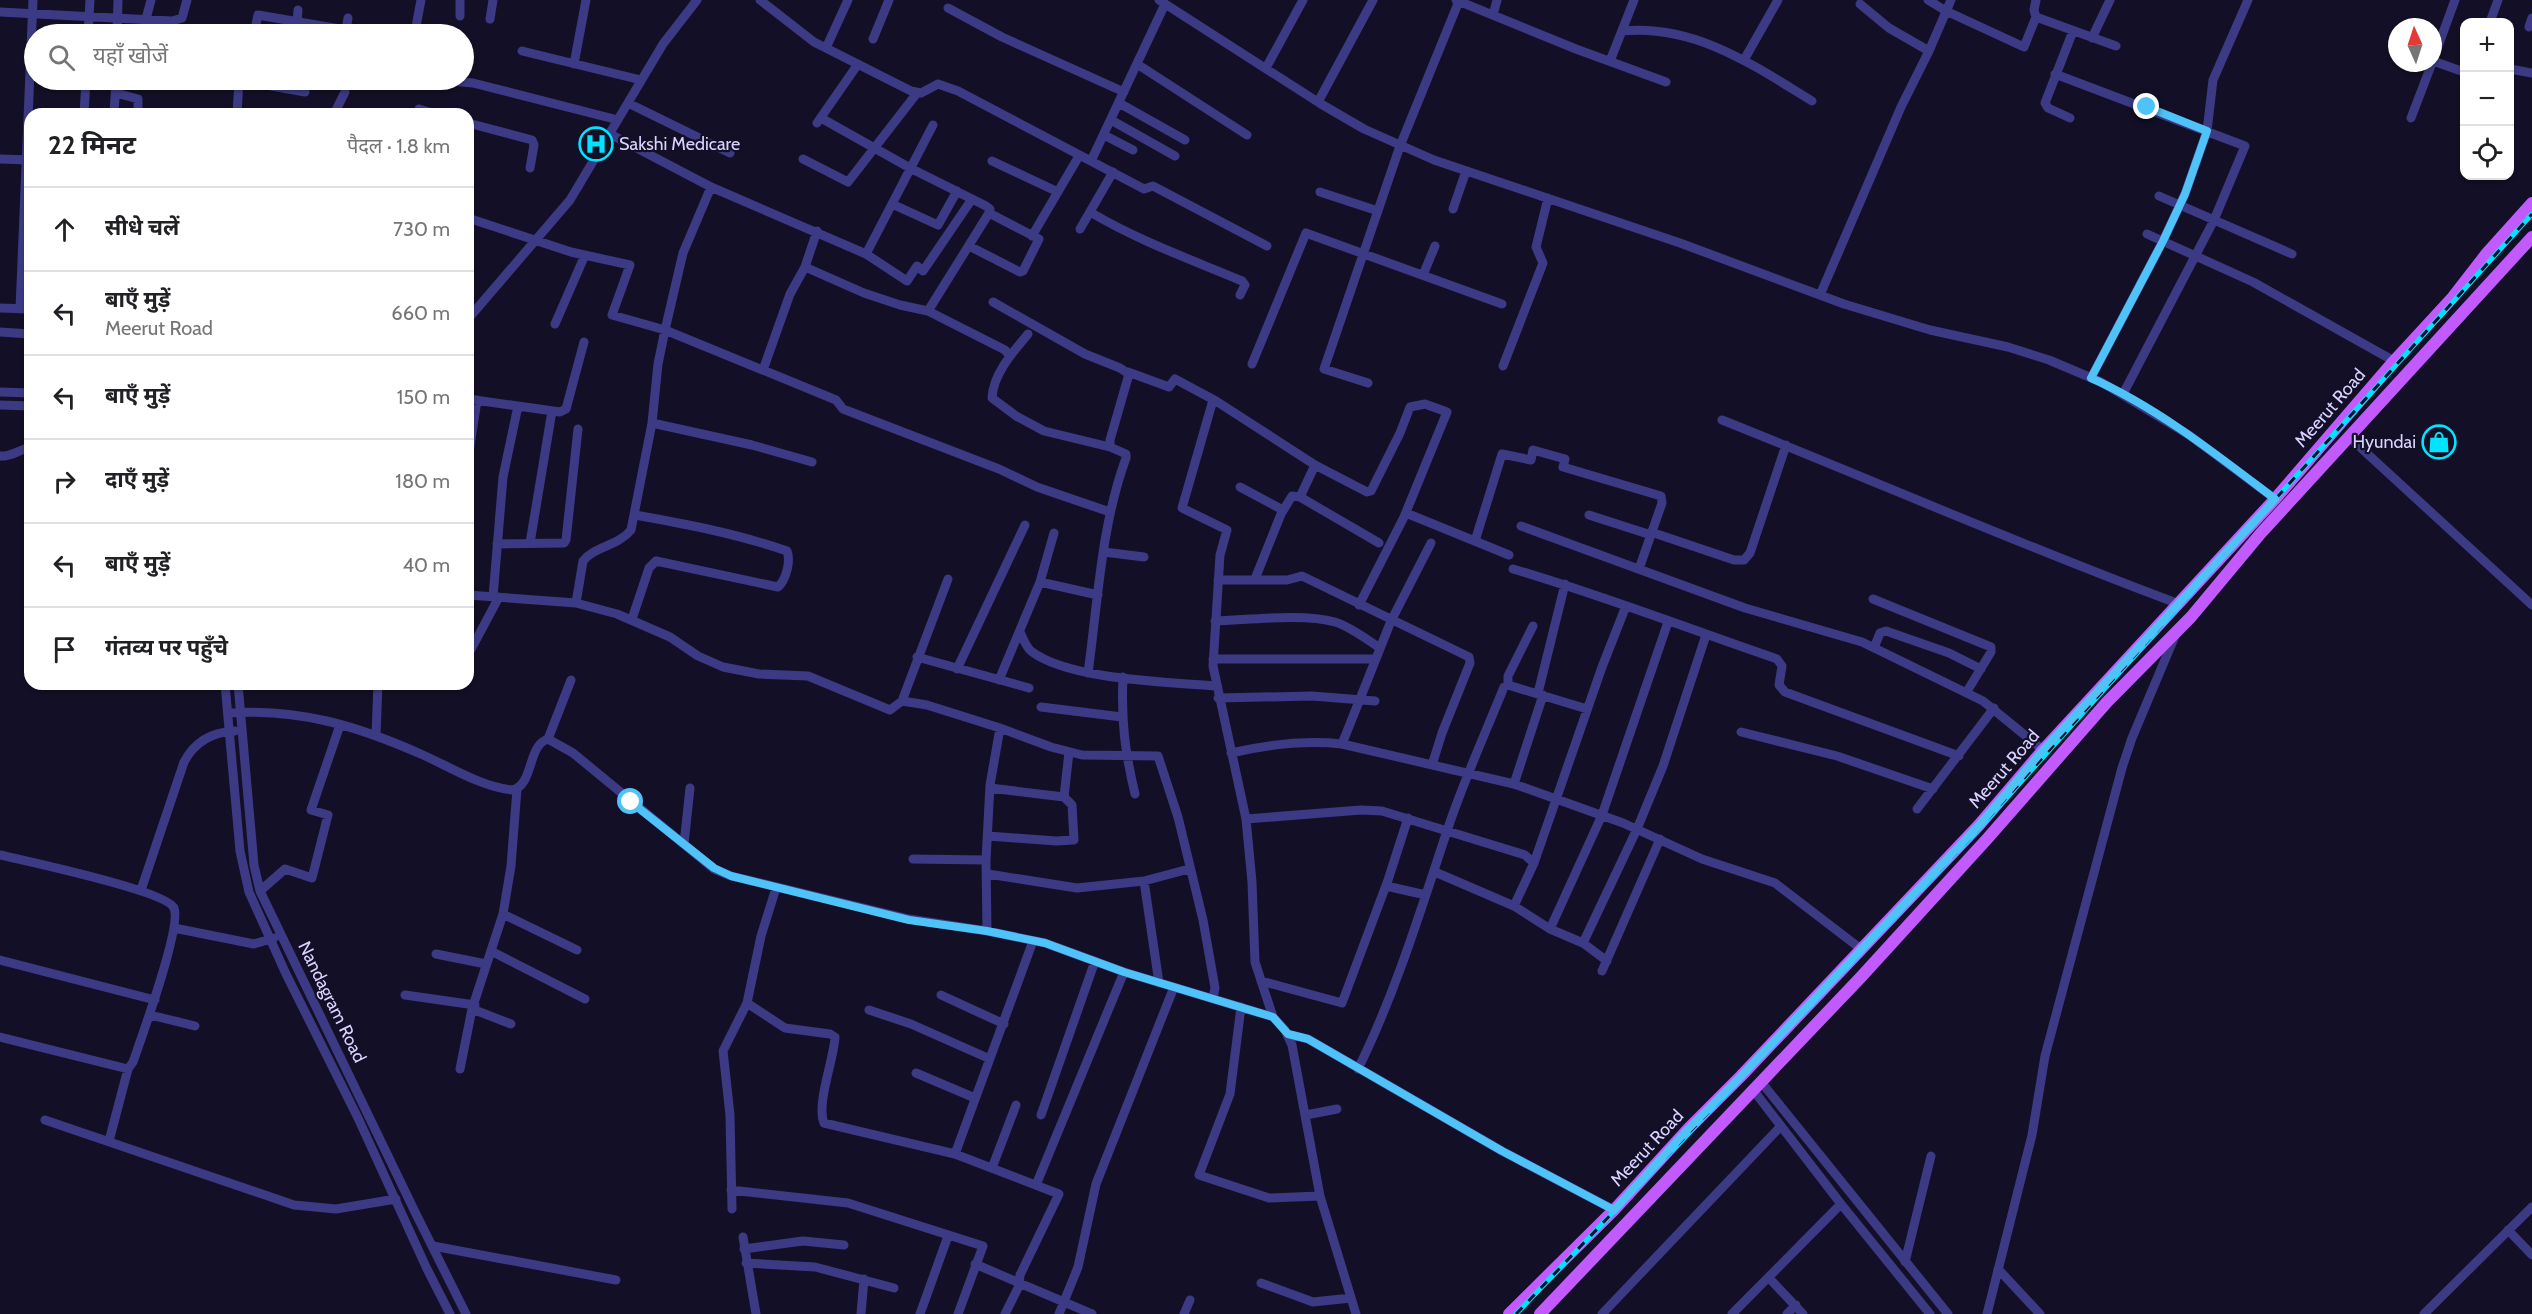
<!DOCTYPE html>
<html lang="hi">
<head>
<meta charset="utf-8">
<style>
  body { margin:0; font-family:Cabin,"Noto Sans Devanagari",sans-serif; background:#f6f6f6; color:#202124 }
  .controls { position:absolute; right:18px; top:18px; display:grid; overflow:hidden; border-radius:12px; box-shadow:0 2px 4px #0004 }
  .controls button { width:54px; height:54px; display:grid; place-items:center; padding:0; border:0; border-bottom:2px solid #e0e0e0; background:#fff; color:#202124; font:30px sans-serif }
  .compass { position:absolute; left:2388px; top:18px; width:54px; height:54px; border-radius:50%; background:#fff; box-shadow:0 2px 4px #0004; rotate:357deg }
  .stop { position:absolute; width:18px; height:18px; margin:-14px; border:4px solid #4fc3f7; border-radius:50%; background:#fff }
  .stop.end { background:#4fc3f7; border-color:#fff; box-shadow:0 2px 6px #0008 }
  .list { margin:0; padding:0; list-style:none }
  h2 { display:flex; justify-content:space-between; align-items:center; height:78px; margin:0; padding:0 24px; font-size:26px }
  h2 small { font-size:20px; font-weight:400; color:#757577 }
  .list li { display:grid; grid-template-columns:39px 1fr auto; gap:18px; align-items:center; box-sizing:border-box; height:84px; padding:0 24px; border-top:2px solid #e0e0e0 }
  .list b { display:block; font-size:22px; white-space:nowrap }
  .list p { margin:0; font-size:20px; white-space:nowrap; color:#757577 }
  .list em { font-size:20px; font-style:normal; color:#757577 }
  .icon { flex:none; width:33px; height:33px; fill:none; stroke:currentColor; stroke-width:2; stroke-linecap:round; stroke-linejoin:round }
  .map { position:relative; flex:none; width:2532px; height:1314px; overflow:hidden }
  .search { position:absolute; background:#fff; box-shadow:0 2px 4px #0004; left:24px; top:24px; width:450px; height:66px; display:flex; align-items:center; gap:15px; box-sizing:border-box; padding:0 21px; border-radius:33px; color:#757577; font-size:22px }
  .panel { position:absolute; background:#fff; box-shadow:0 2px 4px #0004; left:24px; top:108px; width:450px; height:582px; border-radius:18px }
  .map>svg:first-child { display:block }
</style>
</head>
<body>
<div class="map">
<svg width="2532" height="1314" viewBox="0 0 2532 1314">
  <rect width="100%" height="100%" fill="#130f26"/>
  <g fill="none" stroke-linecap="round" stroke-linejoin="round">
    <path stroke="#3d3a85" stroke-width="9" d="M760,0L814,42L911,91L921,93L938,84L958,91L1144,189L1153,186L1267,246
      M1159,0L1321,104L1364,129L1434,160L1680,243L1844,304L1930,330L2008,347L2049,360L2101,382L2189,435L2275,499
      M1456,0L1576,49L1666,82
      M1928,0L1946,11L2024,47L2036,17
      M2036,0L2034,10L2036,17L2116,46
      M1860,4L1889,28L1929,51
      M948,8L1002,37L1124,92
      M0,12L172,21L182,18L187,0
      M1493,15L1497,0
      M460,16V0
      M146,19L151,0
      M490,19L493,0
      M297,22L298,10
      M2490,22L2498,0
      M2529,27L2532,18
      M346,30L348,18
      M1622,31C1695,24 1753,65 1812,101
      M415,32L421,0
      M88,34L90,0
      M117,34L118,0
      M254,34L258,15L369,34
      M2092,38L2110,0
      M873,39L889,0
      M826,48L848,0
      M522,51L641,80
      M1744,60L1778,0
      M2433,60L2455,0
      M1610,61L1634,0
      M2433,61L2464,72
      M574,64L586,0
      M1137,64L1247,135
      M1266,68L1303,0
      M2510,69L2532,73
      M2055,74L2245,146L2214,220L2123,394
      M237,80L305,92
      M440,80L473,83L618,120
      M116,93L138,99V114
      M1318,102L1373,0
      M628,103L730,153
      M1119,103L1185,140
      M419,109L436,114
      M84,114L86,80
      M114,114L116,80
      M237,114L239,80
      M334,114L345,92
      M821,118L910,168L986,206L990,209L989,213L1039,239L1023,271L1020,272L969,246
      M2070,118L2048,108L2045,103L2073,31
      M2411,118L2432,63
      M1111,120L1175,156
      M468,123L532,140L534,145L530,168
      M817,123L858,64
      M610,134L711,187L866,254L907,281L917,266L923,271L972,199
      M1104,135L1133,150
      M0,159L30,160
      M803,159L848,182L917,93
      M992,161L1058,192
      M1091,161L1165,4
      M1320,192L1378,211
      M2159,196L2292,254
      M892,204L938,225L957,191
      M1453,209L1466,171
      M1090,212C1139,241 1190,259 1242,281L1245,285L1240,295
      M468,218L571,252L630,265L612,315L665,330L836,400L843,409L999,469L1037,487L1110,512
      M1080,229L1113,172
      M2147,234L2253,282L2394,361
      M1032,236L1079,156
      M866,254L933,125
      M805,267L864,293L900,305L928,311L1005,350L1010,356
      M1423,275L1435,246
      M1820,295L1901,107L1929,51L1951,0
      M993,302L1085,354L1120,368L1129,374L1110,440V447L1126,454V458C1101,526 1098,601 1088,673
      M0,308L30,309
      M20,309L33,0
      M928,311L989,213
      M468,319L570,200L663,44L697,0
      M555,324L585,255
      M0,332L30,334
      M1028,334C1013,352 993,374 992,398L1016,416L1044,431L1110,447
      M1252,364L1306,233L1502,304
      M1503,366L1543,263L1536,247L1548,198
      M763,370L790,294L805,267L817,231
      M1128,372L1169,387L1175,379L1216,401L1315,465L1367,492L1371,491L1400,433L1410,407L1425,404L1447,412L1404,517L1359,605
      M2091,378L2163,241L2185,194L2207,131L2213,80L2248,0
      M1368,383L1324,369L1400,146L1459,1
      M0,392L30,393
      M468,399L560,412L566,409L584,342
      M1213,400L1182,508L1227,530L1220,555L1213,666L1246,819L1252,882L1255,962L1273,1017
      M0,405L30,406
      M1722,420C1875,481 2025,547 2179,604
      M652,423L752,445L812,462
      M2349,437L2532,605
      M0,456C12,457 19,449 30,448
      M468,459L477,400
      M1240,487L1283,510
      M1300,497L1315,465
      M1406,513L1509,555
      M1589,515L1651,535
      M1521,526L1745,608L1862,642L1983,701L2043,750
      M1651,532L1734,560H1744L1750,553L1786,445
      M1475,541L1502,454L1531,460L1533,450L1565,459L1563,467L1661,496L1662,503L1639,569
      M530,543L552,411
      M497,544L564,543L566,540L578,429
      M1104,552L1144,557
      M1513,569C1602,595 1689,629 1777,659L1782,666L1779,685L1785,692L1959,756
      M1255,579L1281,514L1292,496L1300,497L1379,543
      M1218,580H1287L1302,576L1469,657L1470,663L1442,733L1432,765
      M1040,582L1098,595
      M468,595L576,603L617,614L670,637L698,656L723,667L759,674L808,676L890,710L902,701L927,705L1000,728L1051,747L1082,755L1158,756L1178,817L1203,920L1215,988L1213,998
      M493,597L503,477L518,406
      M1873,599L1991,647V652L1966,693
      M576,603L583,561C595,546 618,546 631,530L652,423L658,364L665,330L683,253L711,187
      M632,619L649,568L656,561L778,587C786,580 791,561 787,551C738,534 686,524 635,515
      M1215,621C1248,620 1304,613 1335,622C1351,627 1366,639 1380,648
      M1020,632C1023,638 1026,647 1031,651C1068,680 1169,682 1216,686
      M1874,648L1880,633L1886,631L1949,653L1981,669
      M468,655L499,597
      M917,657L1029,688
      M1213,659H1375
      M957,669L1025,525
      M1123,677C1121,721 1125,752 1135,794
      M999,680L1040,582L1054,533
      M225,684L240,851L249,892L286,974L358,1118L427,1269L450,1314
      M238,684L254,865L260,891L416,1214L466,1314
      M451,684H453
      M1508,685V676L1533,626
      M1538,693L1565,584
      M1218,698L1312,696L1375,701
      M902,701L948,579
      M1041,707L1122,717
      M228,713C299,708 358,726 423,755C450,767 482,787 512,790C534,786 527,745 548,739L573,753L714,869L731,876L909,919L987,931L1045,943L1124,972L1273,1017L1285,1030L1292,1045L1320,1196L1356,1314
      M1741,732L1837,756L1933,789
      M376,735L378,684
      M548,739L571,680
      M1342,744L1391,621L1431,543
      M1231,753C1269,744 1303,740 1342,744L1514,784L1623,823L1702,859L1775,883L1861,949
      M1514,784L1543,695
      M990,788L1064,797
      M1917,809L1994,708
      M1246,819L1361,810L1382,811L1525,855L1534,863
      M988,836L1056,841L1074,840L1072,805L1064,797L1069,752
      M684,844L690,788
      M0,855C26,861 166,891 174,908C182,926 141,1039 133,1062L128,1069L0,1037
      M913,859L986,860
      M1435,872L1514,906L1550,929L1583,943L1607,961
      M988,874L1077,888L1144,881L1189,869
      M1144,881L1159,983
      M1386,886L1426,895
      M141,890L184,762C195,741 212,732 235,731
      M260,891L285,869L312,878L328,815L311,810L340,725
      M1514,906L1534,863L1602,667L1626,606
      M503,914L577,950
      M174,928L254,944L274,938
      M1550,929L1602,815L1668,622
      M987,931L986,860L990,785L1000,728
      M1583,943L1637,829L1663,766L1706,635
      M491,951L585,999
      M436,954L486,964
      M0,960L155,1000
      M1602,971L1660,839
      M1261,981L1342,1003L1388,880L1408,818
      M405,995L475,1005
      M941,995L1004,1024
      M747,1003L785,1028L830,1034L835,1037C834,1059 816,1104 824,1123L955,1154L1059,1194L1020,1275L1019,1286L1005,1314
      M1241,1007L1230,1094L1199,1175L1269,1198L1320,1196
      M472,1009L511,1024
      M869,1010L911,1024L990,1059
      M150,1015L195,1026
      M1288,1034L1308,1039L1502,1151L1614,1210
      M460,1069L472,1009L503,914L511,866L517,789
      M1358,1069C1396,992 1421,909 1448,828C1464,780 1485,734 1504,687L1508,685L1587,709
      M916,1073L975,1098
      M1762,1083L1948,1314
      M1754,1091L1841,1204L1930,1314
      M1041,1115L1095,961
      M1306,1115L1337,1109
      M45,1120L294,1205L336,1209L396,1199
      M109,1141L128,1069
      M955,1154L1033,941
      M992,1168L1016,1105
      M1036,1185L1124,972
      M731,1190L848,1203L983,1246L958,1314
      M732,1209L730,1115L723,1051L747,1003L761,936L776,888
      M2508,1230L2532,1255
      M743,1237L756,1314
      M433,1246L616,1280
      M744,1249L803,1241L844,1245
      M1905,1262L1931,1156
      M746,1263L815,1267L894,1288
      M975,1264L1092,1314
      M1998,1269L2040,1314
      M1769,1278L1803,1314
      M1261,1283L1313,1302L1351,1298
      M861,1314L864,1279
      M920,1314L948,1236
      M1059,1314L1078,1267L1096,1184L1174,987
      M1184,1314L1190,1300
      M1602,1314L1780,1127
      M1732,1314L1841,1204
      M1787,1314L1796,1305
      M1987,1314L2032,1135L2045,1056L2122,768L2132,738L2175,636
      M2424,1314L2532,1207"/>
    <path stroke="#c25bff" stroke-width="12" d="M1509,1314L1614,1210L1688,1129L1741,1076L1979,825L2043,750L2275,499L2394,361L2453,297L2487,253L2532,203
      M1540,1314L1861,977L1987,839L2107,702L2191,617L2261,533L2532,237"/>
    <defs>
      <path id="rail" d="M1516,1314L1973,835L2532,214"/>
    </defs>
    <use href="#rail" stroke="#00e5ff" stroke-width="5"/>
    <use href="#rail" stroke="#130f26" stroke-width="3" stroke-dasharray="9" stroke-linecap="butt"/>
  </g>
  <g fill="none" stroke-linecap="round" stroke-linejoin="round">
    <path stroke="#4fc3f7" stroke-width="8" d="M631,802L714,868L731,876L909,920L987,931L1045,943L1124,972L1273,1017L1288,1034L1308,1039L1502,1151L1614,1210L1688,1129L1741,1076L1979,825L2043,750L2275,499C2217,455 2158,408 2091,378L2163,241L2185,194L2207,131L2147,107"/>
  </g>
  <defs>
    <symbol id="hospital-ring" viewBox="-11 -11 22 22"><circle r="9.5" fill="#130f26" stroke="#00e5ff" stroke-width="1.5"/><path d="M-5-5h3v3.5h4V-5h3V5h-3V1.5h-4V5h-3Z" fill="#00e5ff"/></symbol>
    <symbol id="shop-ring" viewBox="-11 -11 22 22"><circle r="9.5" fill="#130f26" stroke="#00e5ff" stroke-width="1.5"/><path d="M-5-2.5h2.3a2.7 3.5 0 0 1 5.4 0H5L5.5 6h-11ZM-1.5-2.5h3a1.5 2.3 0 0 0-3 0Z" fill="#00e5ff"/></symbol>
  </defs>
  <g fill-rule="evenodd">
    <use href="#hospital-ring" x="577" y="125" width="38" height="38"/>
    <use href="#shop-ring" x="2420" y="423" width="38" height="38"/>
  </g>
  <g text-anchor="middle" dominant-baseline="central" stroke-width="4.5" stroke-linejoin="round" paint-order="stroke">
    <g font-size="18" fill="#d9d4ff" stroke="#130f26" text-anchor="start">
      <text x="619" y="144">Sakshi Medicare</text>
      <text x="2416" y="442" text-anchor="end">Hyundai</text>
    </g>
    <g font-size="18" fill="#d9d4ff" stroke="#130f26">
      <text transform="translate(2330 408) rotate(-49)">Meerut Road</text>
      <text transform="translate(2004 769) rotate(-49)">Meerut Road</text>
      <text transform="translate(332 1002) rotate(64)">Nandagram Road</text>
      <text transform="translate(1647 1148) rotate(-47)">Meerut Road</text>
    </g>
  </g>
</svg>
<div class="controls">
<button>+</button>
<button>−</button>
<button><svg class="icon" aria-label="locate" viewBox="0 0 24 24"><circle cx="12" cy="12" r="6"/><path d="M12 2v4M12 18v4M2 12h4M18 12h4"/></svg></button>
</div>
<svg class="compass" viewBox="-18 -18 36 36"><path d="M0-13l5 13h-10z" fill="#e53935"/><path d="M0 13l5-13h-10z" fill="#757577"/></svg>
<div class="stop" style="left:631px;top:802px"></div>
<div class="stop end" style="left:2147px;top:107px"></div>
<div class="search"><svg class="icon" aria-label="search" viewBox="0 0 24 24"><circle cx="10" cy="10" r="6"/><path d="M15 15l6 6"/></svg>यहाँ खोजें</div>
<section class="panel">
<h2>22 मिनट<small>पैदल · 1.8 km</small></h2>
<ul class="list">
<li><svg class="icon" aria-label="ahead" viewBox="0 0 24 24"><path d="M12 20V5M6 11l6-6 6 6"/></svg><div><b>सीधे चलें</b></div><em>730 m</em></li>
<li><svg class="icon" aria-label="left" viewBox="0 0 24 24"><path d="M17 20v-9H6M10 6l-5 5 5 5"/></svg><div><b>बाएँ मुड़ें</b><p>Meerut Road</p></div><em>660 m</em></li>
<li><svg class="icon" aria-label="left" viewBox="0 0 24 24"><path d="M17 20v-9H6M10 6l-5 5 5 5"/></svg><div><b>बाएँ मुड़ें</b></div><em>150 m</em></li>
<li><svg class="icon" aria-label="right" viewBox="0 0 24 24"><path d="M7 20v-9h11M14 6l5 5-5 5"/></svg><div><b>दाएँ मुड़ें</b></div><em>180 m</em></li>
<li><svg class="icon" aria-label="left" viewBox="0 0 24 24"><path d="M17 20v-9H6M10 6l-5 5 5 5"/></svg><div><b>बाएँ मुड़ें</b></div><em>40 m</em></li>
<li><svg class="icon" aria-label="arrive" viewBox="0 0 24 24"><path d="M6 21V4h12l-3 4 3 4H6"/></svg><div><b>गंतव्य पर पहुँचे</b></div></li>
</ul>
</section>
</div>
</body>
</html>
